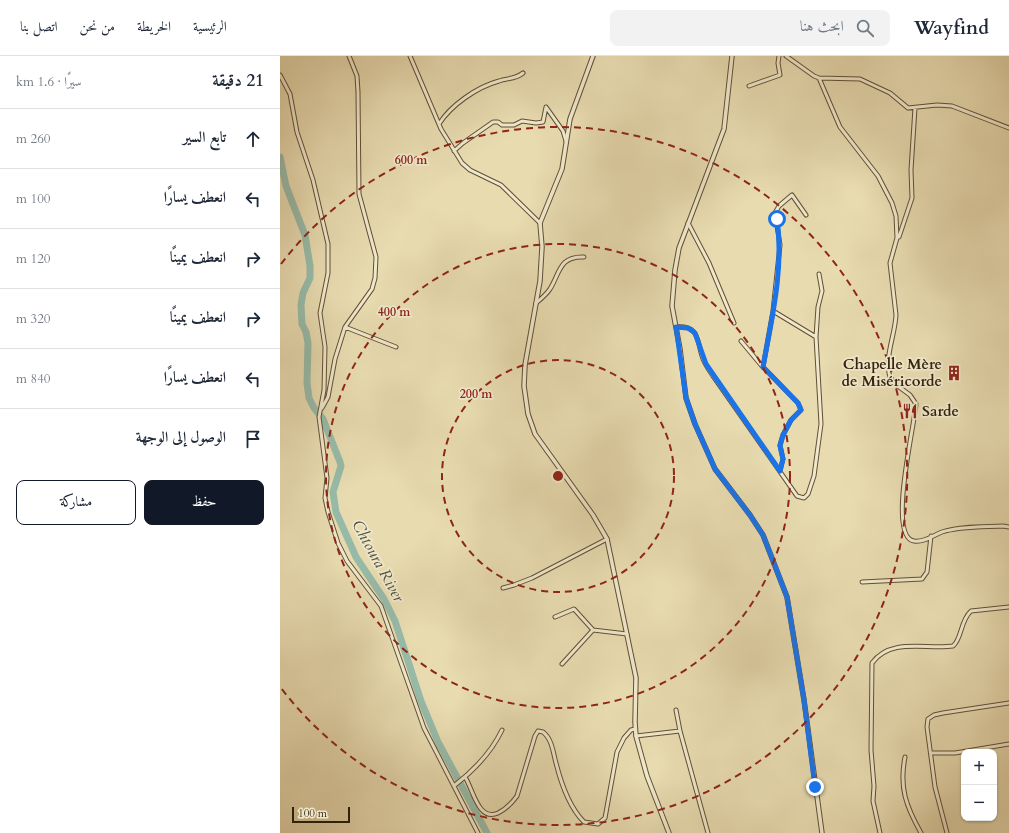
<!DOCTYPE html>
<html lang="ar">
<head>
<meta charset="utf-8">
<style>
  body { margin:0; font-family:Cardo,Amiri,serif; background:#f2f2f3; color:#1f2937; direction:rtl }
  .controls { position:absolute; right:12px; bottom:12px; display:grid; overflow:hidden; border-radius:8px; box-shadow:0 1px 3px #0004 }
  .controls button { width:36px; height:36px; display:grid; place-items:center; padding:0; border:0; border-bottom:1px solid #e0e1e3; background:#fff; color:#1f2937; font:20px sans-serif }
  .scale { position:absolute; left:12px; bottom:10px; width:58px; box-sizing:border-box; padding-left:4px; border:2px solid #32220c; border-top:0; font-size:11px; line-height:14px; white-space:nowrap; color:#32220c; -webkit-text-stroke:3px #f0e8cc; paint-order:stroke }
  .stop { position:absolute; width:12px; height:12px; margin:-9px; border:3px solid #1a73e8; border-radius:50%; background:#fff }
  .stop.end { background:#1a73e8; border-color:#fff; box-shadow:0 1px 4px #0008 }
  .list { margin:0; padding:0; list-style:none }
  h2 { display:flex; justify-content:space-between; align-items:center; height:52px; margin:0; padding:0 16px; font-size:17px }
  h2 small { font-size:13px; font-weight:400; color:#747a83 }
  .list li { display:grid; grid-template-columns:26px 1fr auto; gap:12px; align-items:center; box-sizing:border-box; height:60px; padding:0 16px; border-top:1px solid #e0e1e3 }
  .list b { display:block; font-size:15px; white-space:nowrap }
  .list em { font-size:13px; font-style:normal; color:#747a83 }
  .actions { display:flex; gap:8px; padding:12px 16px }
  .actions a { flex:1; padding:9px 0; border:1px solid #111827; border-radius:8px; text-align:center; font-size:14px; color:#111827 }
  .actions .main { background:#111827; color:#fff }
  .icon { flex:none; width:22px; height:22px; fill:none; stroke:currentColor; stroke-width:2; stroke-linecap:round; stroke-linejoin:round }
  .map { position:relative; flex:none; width:729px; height:777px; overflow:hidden; direction:ltr }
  header { display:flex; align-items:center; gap:24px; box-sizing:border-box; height:56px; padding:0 20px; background:#fff; border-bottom:1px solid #e0e1e3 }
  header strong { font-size:19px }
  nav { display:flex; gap:22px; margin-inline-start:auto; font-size:14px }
  .search { width:280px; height:36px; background:#f2f2f3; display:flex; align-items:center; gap:10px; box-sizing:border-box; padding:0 14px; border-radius:8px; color:#747a83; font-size:15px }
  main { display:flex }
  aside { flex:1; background:#fff }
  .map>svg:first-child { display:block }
</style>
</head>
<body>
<header>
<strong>Wayfind</strong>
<div class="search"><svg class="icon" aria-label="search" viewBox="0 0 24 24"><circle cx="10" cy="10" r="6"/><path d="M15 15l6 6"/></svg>ابحث هنا</div>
<nav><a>الرئيسية</a><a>الخريطة</a><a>من نحن</a><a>اتصل بنا</a></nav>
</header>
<main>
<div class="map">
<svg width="729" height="777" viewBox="0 0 729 777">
  <rect width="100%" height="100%" fill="#e8dbb0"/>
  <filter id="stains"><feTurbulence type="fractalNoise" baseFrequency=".005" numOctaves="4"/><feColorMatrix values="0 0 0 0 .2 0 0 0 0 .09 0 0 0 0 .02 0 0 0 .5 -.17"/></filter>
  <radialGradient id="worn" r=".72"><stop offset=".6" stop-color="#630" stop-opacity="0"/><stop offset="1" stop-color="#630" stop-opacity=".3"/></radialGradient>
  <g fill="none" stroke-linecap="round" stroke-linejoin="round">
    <path stroke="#97bba9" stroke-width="7" d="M0,101L6,130L25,179L30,210V222L23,237L21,249L22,268L26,276L28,287L27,327L29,342L34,352L43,363L60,406L61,410L53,436L56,456L76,501L104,543L115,565L141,645L158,686L207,777"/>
    <defs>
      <path id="minor" d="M69,0L77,20L78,36L79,138L96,201L95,222L92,233L65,271L116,291
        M130,0L161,73L182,107L190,114L221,129L260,167
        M506,0L534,20L539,22L580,23L610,37L628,52L657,49L672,50L729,72
        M0,19L10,38L17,76L33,124L48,188V217L40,257L45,291L44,334L39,361L47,422L45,442L48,456L58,487L67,505L101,550L144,672L198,777
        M539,22L560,71L598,120L612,147L616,160L617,182L610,207L616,259C615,281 603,302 611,325L630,339L636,348C635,368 607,481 634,485C643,487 654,479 662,476C680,470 704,471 723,470L729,471
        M469,30L500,19L498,7L499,0
        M159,68C171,49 197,31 219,25C228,22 236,23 243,17
        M174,95L183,87L213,66H218L222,69H234L242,65L256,67L263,66L266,51L283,75L286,85
        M526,159L512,139L499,150L495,157L500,189L493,255L536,281
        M408,167L429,207L454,267
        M617,182L619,181L632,142L631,114L635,52
        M256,247C261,243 266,239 270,233C280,217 279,200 304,201
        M396,271C419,269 417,284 422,300C424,307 429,314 433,320L517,440L524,442L528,438L534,420L541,368L536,281L538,251L542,235L539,218
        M461,285L481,309L518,347L521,354L511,364L503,379L500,389L503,403L500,415
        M483,311L493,255
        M42,352L48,341L55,303L65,271
        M582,526L642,523L647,516L651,480
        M223,532L234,529L252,522L327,483
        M275,561L294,553L313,574
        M282,608L313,574L347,578
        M400,675L428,777
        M356,680L400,675L396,654
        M651,697H675L729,688
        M625,701C619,732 626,750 641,777
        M185,721C193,733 198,766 218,757C226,753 232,747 237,740L255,680L258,675L263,676C272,683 273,696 276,707C281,727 289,751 304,766L318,768L325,762L337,696L344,682L351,674L355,673
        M175,729C193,715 212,695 222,674
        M600,777L593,745L594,730L591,694L592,607C611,581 647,594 673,590C682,583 680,565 691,555L729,551
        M667,777L655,731L647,671L648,663L654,659L663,657L729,647"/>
      <path id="tertiary" d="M313,0L290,63L282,113L260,167L262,191L260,225L245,309L244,330L248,358L255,378L313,459L327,483L356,622L355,666L356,680L367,720L389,777
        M452,0L444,73L399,192L395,214L392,250L400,293L406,342L415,368L435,413L470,459L483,479L507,541L524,644L542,777"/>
    </defs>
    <use href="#minor" stroke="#605035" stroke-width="5"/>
    <use href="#tertiary" stroke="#605035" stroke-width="5.5"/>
    <use href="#minor" stroke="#f0e8cc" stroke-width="3"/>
    <use href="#tertiary" stroke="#f0e8cc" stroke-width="3.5"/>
  </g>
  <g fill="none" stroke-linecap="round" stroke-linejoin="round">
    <path stroke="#1a73e8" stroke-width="5" d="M497,163C504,212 492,262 483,311L518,347L521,354L511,364L503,379L500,390L503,403L500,415L426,308L415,277L408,272L396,271L406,342L415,368L435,413L470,459L483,479L507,541L524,644L535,731"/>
  </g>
  <g fill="none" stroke="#8f2418" stroke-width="2" stroke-dasharray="7 5">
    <circle cx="278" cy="420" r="116"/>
    <circle cx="278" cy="420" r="232"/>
    <path d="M1 208A349 349 0 1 1 1 632"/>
  </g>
  <defs>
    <symbol id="building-bare" viewBox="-9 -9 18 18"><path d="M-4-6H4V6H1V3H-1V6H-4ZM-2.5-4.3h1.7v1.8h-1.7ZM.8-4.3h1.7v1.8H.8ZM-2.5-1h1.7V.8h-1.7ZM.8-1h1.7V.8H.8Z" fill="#8f2418" stroke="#f0e8cc" stroke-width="2.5" paint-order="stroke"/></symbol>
    <symbol id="restaurant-bare" viewBox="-9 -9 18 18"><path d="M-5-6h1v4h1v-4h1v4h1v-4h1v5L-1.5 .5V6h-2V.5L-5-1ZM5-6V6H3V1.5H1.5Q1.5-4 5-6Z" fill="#8f2418" stroke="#f0e8cc" stroke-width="2.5" paint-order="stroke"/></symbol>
  </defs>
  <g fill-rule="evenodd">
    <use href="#building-bare" x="663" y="306" width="22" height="22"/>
    <use href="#restaurant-bare" x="619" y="344" width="22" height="22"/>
  </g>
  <g text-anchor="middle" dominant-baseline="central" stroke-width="3.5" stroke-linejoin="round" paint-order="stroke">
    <g font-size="15" font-weight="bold" fill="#32220c" stroke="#f0e8cc" text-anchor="end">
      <text x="662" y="308">Chapelle Mère<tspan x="662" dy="17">de Miséricorde</tspan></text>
      <text x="642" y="355" text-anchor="start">Sarde</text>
    </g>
    <g font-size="16" font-style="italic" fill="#50503b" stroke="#f0e8cc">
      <text transform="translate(98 505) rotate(61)">Chtoura River</text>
    </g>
  </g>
  <circle cx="278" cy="420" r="6" fill="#8f2418" stroke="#f0e8cc" stroke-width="2"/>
  <g font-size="12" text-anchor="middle" font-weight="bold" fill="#8f2418" stroke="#f0e8cc" stroke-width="3.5" stroke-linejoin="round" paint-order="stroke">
    <text x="131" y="108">600 m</text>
    <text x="114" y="260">400 m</text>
    <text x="196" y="342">200 m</text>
  </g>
  <rect width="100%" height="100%" filter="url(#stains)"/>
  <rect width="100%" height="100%" fill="url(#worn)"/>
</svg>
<div class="controls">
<button>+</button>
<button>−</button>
</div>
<div class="scale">100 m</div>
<div class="stop" style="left:497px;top:163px"></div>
<div class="stop end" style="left:535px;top:731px"></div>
</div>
<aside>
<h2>21 دقيقة<small>سيرًا · 1.6 km</small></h2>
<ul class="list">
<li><svg class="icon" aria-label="ahead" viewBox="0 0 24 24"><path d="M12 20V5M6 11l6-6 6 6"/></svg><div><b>تابع السير</b></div><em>260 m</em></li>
<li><svg class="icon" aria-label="left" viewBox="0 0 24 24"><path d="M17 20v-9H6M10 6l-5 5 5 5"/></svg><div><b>انعطف يسارًا</b></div><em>100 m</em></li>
<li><svg class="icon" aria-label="right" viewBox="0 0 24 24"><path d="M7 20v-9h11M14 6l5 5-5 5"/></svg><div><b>انعطف يمينًا</b></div><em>120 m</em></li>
<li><svg class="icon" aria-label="right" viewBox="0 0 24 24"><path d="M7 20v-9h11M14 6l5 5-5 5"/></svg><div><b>انعطف يمينًا</b></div><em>320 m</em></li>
<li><svg class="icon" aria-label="left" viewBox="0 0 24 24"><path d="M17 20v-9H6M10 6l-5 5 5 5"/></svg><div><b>انعطف يسارًا</b></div><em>840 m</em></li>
<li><svg class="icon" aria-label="arrive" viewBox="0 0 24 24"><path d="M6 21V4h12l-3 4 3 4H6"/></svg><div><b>الوصول إلى الوجهة</b></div></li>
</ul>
<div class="actions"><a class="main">حفظ</a><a>مشاركة</a></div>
</aside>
</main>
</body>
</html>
